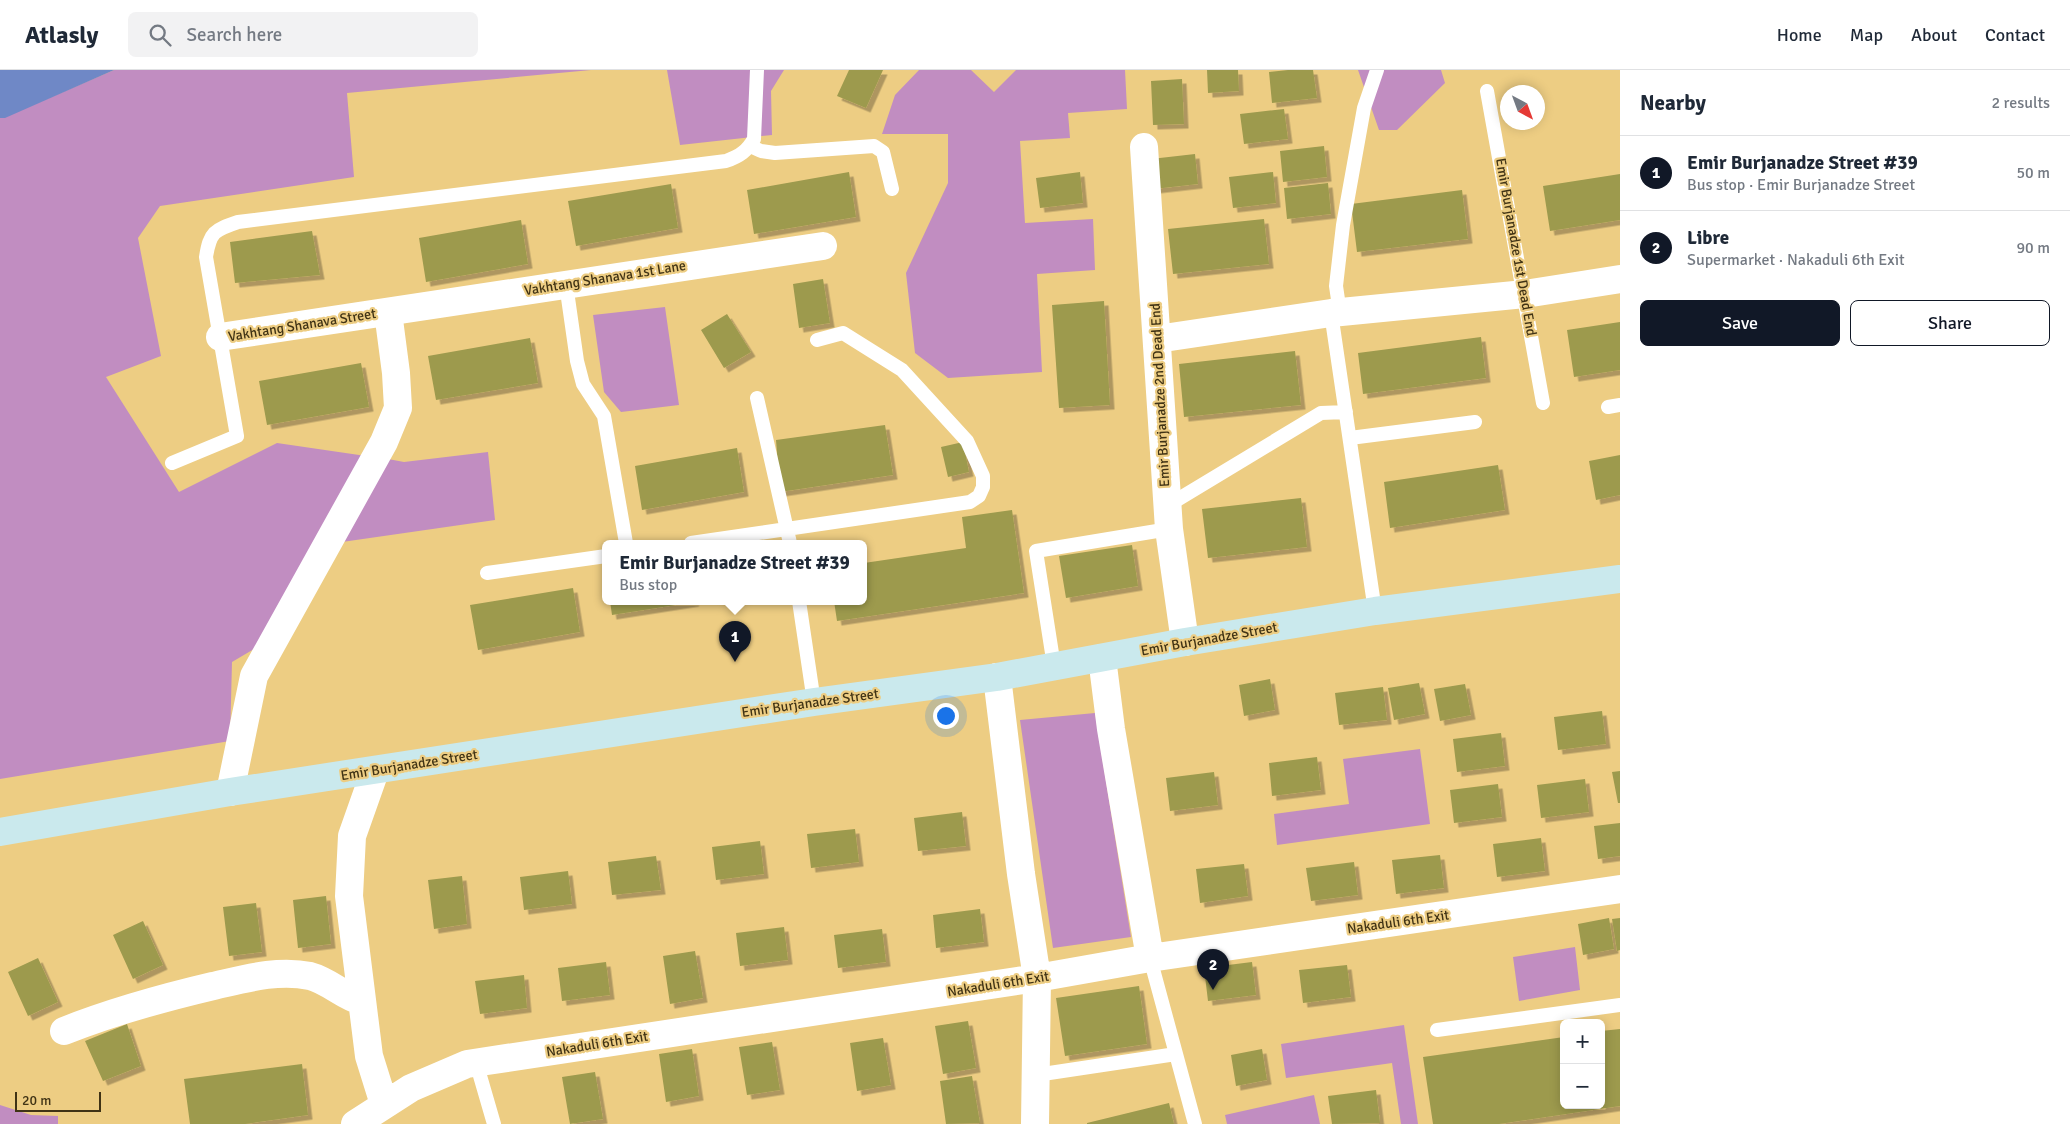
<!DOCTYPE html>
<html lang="en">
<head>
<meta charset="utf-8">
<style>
  body { margin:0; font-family:Signika,sans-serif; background:#f2f2f3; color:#1f2937 }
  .controls { position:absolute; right:15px; bottom:15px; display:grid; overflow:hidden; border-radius:8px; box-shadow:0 2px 12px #0003 }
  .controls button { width:45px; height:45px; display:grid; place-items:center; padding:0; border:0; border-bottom:1px solid #e0e1e3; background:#fff; color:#1f2937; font:25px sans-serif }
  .compass { position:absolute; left:1500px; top:15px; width:45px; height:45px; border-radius:50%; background:#fff; box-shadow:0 2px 12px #0003; rotate:139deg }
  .scale { position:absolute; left:15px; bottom:12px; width:86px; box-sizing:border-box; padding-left:5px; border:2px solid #403315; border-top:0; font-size:14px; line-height:18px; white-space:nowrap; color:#403315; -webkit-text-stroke:4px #edcd83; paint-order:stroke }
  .you { position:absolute; left:945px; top:645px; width:18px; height:18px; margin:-12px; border:4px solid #fff; border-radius:50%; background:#1a73e8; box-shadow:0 0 0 8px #1a73e833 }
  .badge { display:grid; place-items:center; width:32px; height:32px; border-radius:50%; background:#111827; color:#fff; font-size:16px; font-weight:700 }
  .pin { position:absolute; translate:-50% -41px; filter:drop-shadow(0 1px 2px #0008) }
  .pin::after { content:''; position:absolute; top:26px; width:18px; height:15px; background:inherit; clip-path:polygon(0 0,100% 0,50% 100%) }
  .popup { position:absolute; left:602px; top:470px; width:265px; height:65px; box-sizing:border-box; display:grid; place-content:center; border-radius:8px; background:#fff; filter:drop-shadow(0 1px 4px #0005); font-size:16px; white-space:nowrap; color:#747a83 }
  .popup b { font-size:19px; color:#1f2937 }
  .popup::after { content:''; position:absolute; left:50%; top:100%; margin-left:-10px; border:10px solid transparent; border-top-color:#fff }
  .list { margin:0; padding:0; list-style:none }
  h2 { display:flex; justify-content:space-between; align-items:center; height:65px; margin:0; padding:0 20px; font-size:21px }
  h2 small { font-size:16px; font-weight:400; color:#747a83 }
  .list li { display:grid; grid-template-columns:32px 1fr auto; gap:15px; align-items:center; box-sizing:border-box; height:75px; padding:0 20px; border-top:1px solid #e0e1e3 }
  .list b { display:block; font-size:19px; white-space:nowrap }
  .list p { margin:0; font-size:16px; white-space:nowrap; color:#747a83 }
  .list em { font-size:16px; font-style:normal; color:#747a83 }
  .actions { display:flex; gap:10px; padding:15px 20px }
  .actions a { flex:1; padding:11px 0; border:1px solid #111827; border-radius:8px; text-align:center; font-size:18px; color:#111827 }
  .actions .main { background:#111827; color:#fff }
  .icon { flex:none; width:28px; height:28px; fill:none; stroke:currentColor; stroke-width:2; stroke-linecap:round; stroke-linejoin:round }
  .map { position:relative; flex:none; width:1620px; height:1054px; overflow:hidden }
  header { display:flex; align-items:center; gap:30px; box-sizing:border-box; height:70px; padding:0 25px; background:#fff; border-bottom:1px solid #e0e1e3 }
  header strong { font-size:24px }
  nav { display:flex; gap:28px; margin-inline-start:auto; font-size:18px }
  .search { width:350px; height:45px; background:#f2f2f3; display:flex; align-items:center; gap:12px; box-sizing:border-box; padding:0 18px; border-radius:8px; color:#747a83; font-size:19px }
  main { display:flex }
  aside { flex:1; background:#fff }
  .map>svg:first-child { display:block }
</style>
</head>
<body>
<header>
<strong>Atlasly</strong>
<div class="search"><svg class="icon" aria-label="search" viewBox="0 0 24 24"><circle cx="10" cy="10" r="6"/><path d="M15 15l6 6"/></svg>Search here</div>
<nav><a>Home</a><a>Map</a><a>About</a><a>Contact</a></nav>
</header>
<main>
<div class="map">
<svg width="1620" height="1054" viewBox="0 0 1620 1054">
  <defs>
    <filter id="shadow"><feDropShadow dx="4.5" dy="4.5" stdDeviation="0" flood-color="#0004"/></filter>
  </defs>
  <rect width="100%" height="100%" fill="#edcd83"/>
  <path fill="#c18dc1" d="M114,0H591L347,23L354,107L160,136L138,168L161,286L106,307L179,422L277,373L366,386L254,579L232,592L230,671L0,709V48L5,47Z
    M667,0H784L771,21L772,65L680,75Z
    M919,0H971L994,22L1016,0H1125L1127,39L1068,43L1070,68L1020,71L1025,153L1093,149L1095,200L1037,204L1042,302L948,308L915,283L906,203L948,113V64H882L895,25Z
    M1358,0H1441L1445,13L1397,60H1379Z
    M665,237L679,335L621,342L604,322L593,245Z
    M488,382L495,450L342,472L388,389L404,392Z
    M1095,643L1131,867L1053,878L1020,650Z
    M1420,679L1430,754L1277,775L1274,744L1349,734L1343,689Z
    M1575,877L1580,920L1519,931L1513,887Z
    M1404,955L1418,1054H1401L1392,993L1286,1008L1281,974Z
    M1314,1025L1320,1054H1227L1225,1045Z
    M0,1035L31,1045L58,1046V1054H0Z"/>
  <path fill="#6f88c6" d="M0,0H114L5,48H0Z"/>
  <path fill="#9d9a4e" filter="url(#shadow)" d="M849,0H883L866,38L837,26Z
    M1207,0H1238L1239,21L1208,23Z
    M1288,0H1313L1317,28L1272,33L1269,2Z
    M1182,9L1184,54L1153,55L1151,11Z
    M1284,39L1288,69L1244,74L1240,44Z
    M1324,76L1327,107L1283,112L1280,81Z
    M1195,84L1198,114L1154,119L1151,89Z
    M849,102L856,147L754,164L747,120Z
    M1080,102L1083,133L1040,138L1036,108Z
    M1273,102L1276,133L1233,138L1229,107Z
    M1620,104V150L1550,161L1543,116Z
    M1328,113L1331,144L1287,149L1284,118Z
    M671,114L678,158L576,176L568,131Z
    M1462,120L1468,169L1357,182L1351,134Z
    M1264,149L1269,194L1173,204L1168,159Z
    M521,150L528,194L426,212L419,168Z
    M312,161L320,205L235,213L230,172Z
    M823,209L830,253L799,258L793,214Z
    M1104,231L1110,335L1059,338L1052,235Z
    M727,244L751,282L724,298L701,260Z
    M1620,252V300L1574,307L1567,260Z
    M1481,267L1486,308L1363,324L1358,283Z
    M530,268L538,313L436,330L428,286Z
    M1295,281L1301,335L1184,347L1179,294Z
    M361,293L369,337L267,355L259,311Z
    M885,355L893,405L780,422L776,370Z
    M963,372L969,402L948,407L941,377Z
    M737,378L744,422L642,440L635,396Z
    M1620,385V425L1596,430L1589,391Z
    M1498,395L1505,440L1390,458L1384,412Z
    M1301,428L1307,477L1208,488L1202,439Z
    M1012,440L1024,523L837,551L834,531H864V493L966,478L962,447Z
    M1132,475L1138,516L1066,528L1059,486Z
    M573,518L580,562L478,580L470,535Z
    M610,531H694L695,532L612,545Z
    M1270,609L1275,640L1244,646L1239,615Z
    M1419,613L1425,644L1394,650L1388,618Z
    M1465,614L1471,645L1440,651L1434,619Z
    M1383,617L1387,650L1339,655L1335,623Z
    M1602,641L1606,674L1558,680L1554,647Z
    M1501,663L1505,696L1457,702L1453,669Z
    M1317,687L1321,720L1272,726L1269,693Z
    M1620,701V733H1618L1612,702Z
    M1214,702L1218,735L1170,741L1166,708Z
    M1585,709L1589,742L1541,748L1537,715Z
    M1498,714L1502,747L1454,753L1450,720Z
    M962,742L966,776L918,781L914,748Z
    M1620,753V786L1598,789L1594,756Z
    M855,759L859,792L811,798L807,764Z
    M1541,768L1545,801L1497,807L1493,774Z
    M760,771L764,804L716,810L712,777Z
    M1440,785L1444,818L1396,824L1392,790Z
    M656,786L661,820L612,825L608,792Z
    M1354,792L1358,825L1311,831L1306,798Z
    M1244,794L1248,826L1200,833L1196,799Z
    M568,801L572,834L524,840L520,807Z
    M462,806L467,854L434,859L428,810Z
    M326,826L331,874L298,878L293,830Z
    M256,833L262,882L229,886L223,837Z
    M980,839L984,872L936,878L933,845Z
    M1609,848L1614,879L1583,885L1578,854Z
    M1620,848V880L1617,881L1612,849Z
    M143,851L163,895L133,909L113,865Z
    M784,857L788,890L740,896L736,863Z
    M882,859L886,892L838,898L834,865Z
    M695,881L703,928L670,934L663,886Z
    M38,888L58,932L28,946L8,902Z
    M606,892L610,925L562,931L558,898Z
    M1252,892L1256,925L1208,931L1204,898Z
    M1347,895L1351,927L1303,933L1299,900Z
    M524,905L527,938L480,944L475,911Z
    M1139,916L1147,974L1065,986L1056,928Z
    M968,951L976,998L943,1004L935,956Z
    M127,954L141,996L103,1011L85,971Z
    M1620,959V1036L1499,1054H1433L1423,987L1564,967V1035H1601V961Z
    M883,968L891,1015L857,1021L850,973Z
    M772,972L780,1020L747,1025L739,977Z
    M692,979L699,1026L666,1032L659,984Z
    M1262,979L1267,1010L1236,1016L1231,985Z
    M302,994L308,1045L245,1054H190L184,1009Z
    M595,1002L603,1049L570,1054L562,1007Z
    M972,1006L980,1053L946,1054L940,1011Z
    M1376,1020L1380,1053L1332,1054L1328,1026Z
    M1169,1033L1174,1054H1087V1053Z"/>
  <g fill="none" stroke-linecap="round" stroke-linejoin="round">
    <path stroke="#fff" stroke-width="14" d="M1487,21L1543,333
      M750,76L761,81L775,83L874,76L883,82L892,119
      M566,214L577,291L583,314L604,346L626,473
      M1331,243L1375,541
      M1340,243L1336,216L1343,155L1364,38L1377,0
      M757,328L790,473
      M1608,337L1620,335
      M1350,368L1475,352
      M172,393L237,366L206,187C210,162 214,160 238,152L726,91C740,86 747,81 754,69L757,0
      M1167,436L1321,343L1346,342
      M691,473L970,432L979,426L983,417V406L967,371L902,300L843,263L817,270
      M487,503L606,486
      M799,531L814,632
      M1054,596L1036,481L1169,459
      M1150,888L1195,1054
      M1437,960L1620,935
      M476,992L494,1054
      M1036,1005L1176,984"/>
    <path stroke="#fff" stroke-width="28" d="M1144,77L1169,459L1185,572
      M220,267L823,176
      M1157,269L1331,243L1525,224L1620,209
      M1102,588L1111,659L1150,888
      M997,607L1021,804L1037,908L1035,1054
      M375,701L352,766L349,826L369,986L384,1034
      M230,722L254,606L384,372L398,338L396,303L388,242
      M64,961C112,942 162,928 213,916C244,909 278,899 310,906C329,911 343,926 361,931
      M355,1054L411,1018L467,994L1037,908L1150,888L1620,819"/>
    <path stroke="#cae9ed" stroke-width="28" d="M0,762L230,722L814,632L997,607L1185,572L1375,541L1620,509"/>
  </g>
  <g text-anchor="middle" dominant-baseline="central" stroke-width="4.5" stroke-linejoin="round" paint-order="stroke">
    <g font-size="14" fill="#403315" stroke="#edcd83">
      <text transform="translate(1516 177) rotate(80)">Emir Burjanadze 1st Dead End</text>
      <text transform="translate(605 208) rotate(-9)">Vakhtang Shanava 1st Lane</text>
      <text transform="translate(302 255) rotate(-9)">Vakhtang Shanava Street</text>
      <text transform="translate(1160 325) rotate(-93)">Emir Burjanadze 2nd Dead End</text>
      <text transform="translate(1209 569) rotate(-10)">Emir Burjanadze Street</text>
      <text transform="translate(810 633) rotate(-8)">Emir Burjanadze Street</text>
      <text transform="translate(409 695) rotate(-9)">Emir Burjanadze Street</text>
      <text transform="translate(1398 852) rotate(-8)">Nakaduli 6th Exit</text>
      <text transform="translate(998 914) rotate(-9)">Nakaduli 6th Exit</text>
      <text transform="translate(597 974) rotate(-9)">Nakaduli 6th Exit</text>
    </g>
  </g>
</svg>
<div class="controls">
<button>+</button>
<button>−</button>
</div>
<svg class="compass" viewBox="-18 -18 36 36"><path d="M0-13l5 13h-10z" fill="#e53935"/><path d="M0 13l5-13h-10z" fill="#747a83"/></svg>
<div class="scale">20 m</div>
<div class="you"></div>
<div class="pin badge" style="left:735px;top:592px">1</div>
<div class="popup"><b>Emir Burjanadze Street #39</b>Bus stop</div>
<div class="pin badge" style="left:1213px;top:920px">2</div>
</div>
<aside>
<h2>Nearby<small>2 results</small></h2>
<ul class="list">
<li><span class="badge">1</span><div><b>Emir Burjanadze Street #39</b><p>Bus stop · Emir Burjanadze Street</p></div><em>50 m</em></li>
<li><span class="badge">2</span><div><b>Libre</b><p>Supermarket · Nakaduli 6th Exit</p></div><em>90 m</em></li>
</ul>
<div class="actions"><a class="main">Save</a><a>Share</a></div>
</aside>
</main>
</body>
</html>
